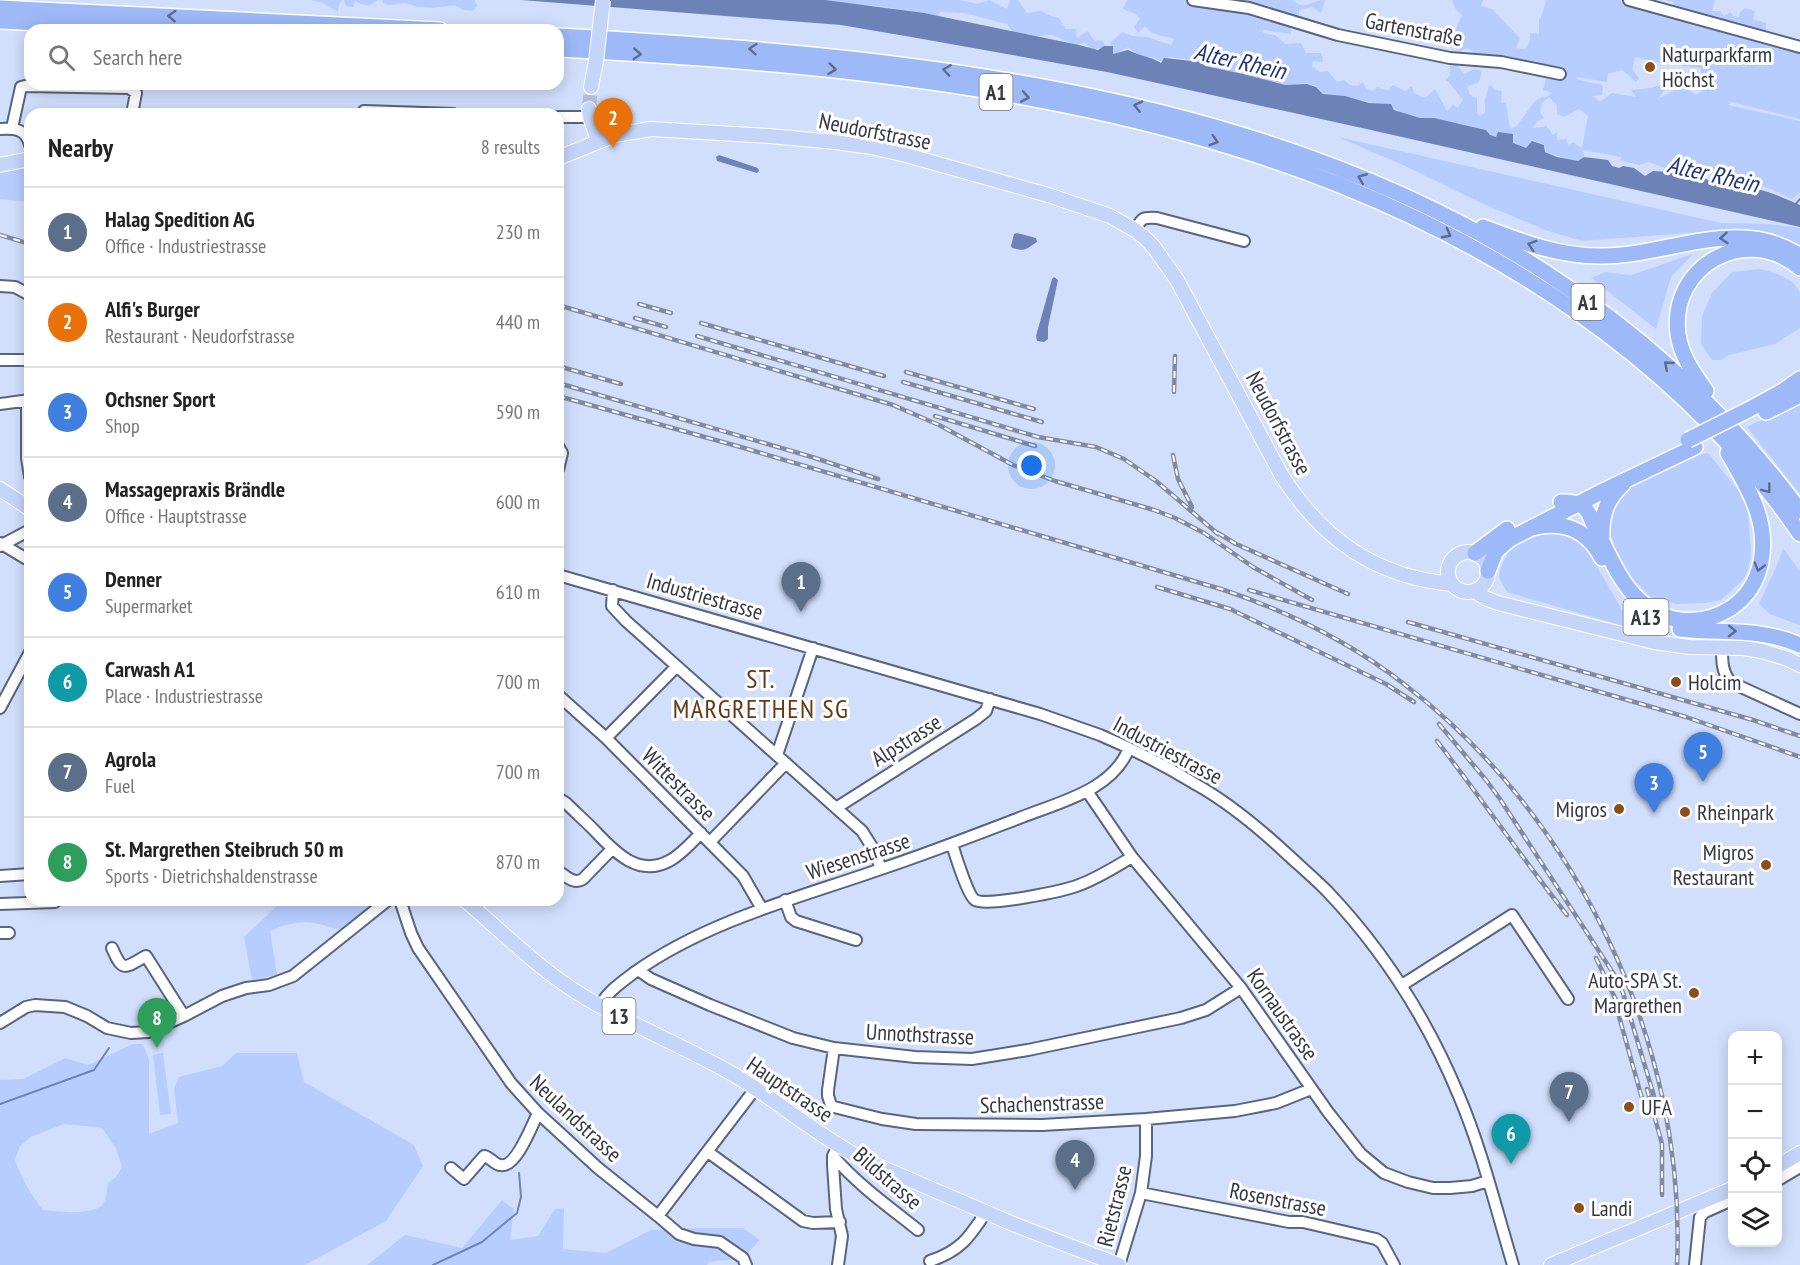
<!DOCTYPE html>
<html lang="en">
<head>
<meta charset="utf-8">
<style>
  body { margin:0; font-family:"PT Sans Narrow",sans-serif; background:#f2f2f2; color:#222 }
  .controls { position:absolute; right:18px; bottom:18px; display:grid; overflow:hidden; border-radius:12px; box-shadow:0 3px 15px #0003 }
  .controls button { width:54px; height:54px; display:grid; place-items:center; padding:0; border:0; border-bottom:2px solid #e0e0e0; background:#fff; color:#222; font:30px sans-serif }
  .you { position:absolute; left:1032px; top:466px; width:21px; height:21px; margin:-15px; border:4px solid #fff; border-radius:50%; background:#1a73e8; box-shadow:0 0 0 9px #1a73e833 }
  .badge { display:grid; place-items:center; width:39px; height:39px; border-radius:50%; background:#111827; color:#fff; font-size:20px; font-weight:700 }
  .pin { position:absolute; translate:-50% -50px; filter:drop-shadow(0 2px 3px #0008) }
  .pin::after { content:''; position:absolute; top:32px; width:21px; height:18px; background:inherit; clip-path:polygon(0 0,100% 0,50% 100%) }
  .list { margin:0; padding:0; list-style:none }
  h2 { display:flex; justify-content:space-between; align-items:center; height:78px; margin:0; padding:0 24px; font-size:26px }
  h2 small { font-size:20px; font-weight:400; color:#767676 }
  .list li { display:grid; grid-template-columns:39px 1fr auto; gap:18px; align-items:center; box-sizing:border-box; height:90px; padding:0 24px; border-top:2px solid #e0e0e0 }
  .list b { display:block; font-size:22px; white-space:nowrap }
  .list p { margin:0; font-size:20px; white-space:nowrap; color:#767676 }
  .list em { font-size:20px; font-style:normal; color:#767676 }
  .icon { flex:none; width:33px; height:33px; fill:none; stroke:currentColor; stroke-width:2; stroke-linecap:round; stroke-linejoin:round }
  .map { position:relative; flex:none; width:1800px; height:1265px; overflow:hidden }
  .search { position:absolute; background:#fff; box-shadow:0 3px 15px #0003; left:24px; top:24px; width:540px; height:66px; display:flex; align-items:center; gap:15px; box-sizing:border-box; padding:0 21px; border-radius:18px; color:#767676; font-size:22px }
  .panel { position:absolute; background:#fff; box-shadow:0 3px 15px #0003; left:24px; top:108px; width:540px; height:798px; border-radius:18px }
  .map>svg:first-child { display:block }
</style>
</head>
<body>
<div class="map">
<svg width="1800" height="1265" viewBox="0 0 1800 1265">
  <rect width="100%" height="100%" fill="#d1dffd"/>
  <path fill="#b8cdff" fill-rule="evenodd" d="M296,0H342L339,4L338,12L323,3L311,0Z
    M344,0H378C370,7 365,6 355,1L353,7L346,6Z
    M382,0H475L477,6L473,11L463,10L454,5L433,8L417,7L406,3L389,5L383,3Z
    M820,0H960L977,4L989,0L1007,9L1010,0H1018L1027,13L1041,11L1051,16L1059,18L1066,29H1076L1077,38L1088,31L1095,41L1102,40L1106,47L1093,49L1084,43L1076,45L1052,35L1037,36L1027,34L1015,36L1007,24L964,13L940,12L937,21L911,15L899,9L869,5L861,10Z
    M1127,0H1197L1235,4L1236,0H1292C1308,12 1308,0 1325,0L1321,13L1312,7L1299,10V16L1291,24V34L1263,30V33L1275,35L1286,44L1301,43L1306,53H1321L1323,62L1313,61L1312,66L1320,72L1328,71L1337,82L1344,80L1350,85L1357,86L1363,82L1366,88L1372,91L1378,87L1388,91L1393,85L1405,91L1412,86L1414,93L1425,98L1435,89L1447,111L1453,105L1458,108L1463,99C1456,94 1453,85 1446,80L1450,75V66L1457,65L1464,74L1474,69L1482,71L1479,82L1467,87L1470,95L1477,98V111L1479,116L1485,113V100L1489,85L1497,90L1502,91L1501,102L1505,103C1509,112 1507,120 1511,129L1517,126L1534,102L1542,97L1545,98L1552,93L1543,90L1547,74L1550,67L1527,61L1511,60L1494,55L1479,58L1468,48L1460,51L1449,45H1441L1452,38L1462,15L1456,10L1452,0H1483L1481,6L1492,9L1520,38L1516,48L1525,49L1530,41V33L1539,34V19L1541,18L1546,0H1631L1672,9L1674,2L1665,0H1715L1712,11H1720L1724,16L1730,12L1733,16L1739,17L1740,12L1745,8L1755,11L1753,19L1766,23V32L1764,40L1800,51V119L1731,102L1728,105L1800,121V193L1792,199L1771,189L1741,181L1701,172L1667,169L1649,162L1639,165L1620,160L1621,157L1583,150L1584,156L1577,162L1546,152L1545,145L1532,140L1529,149L1514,145L1513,134L1497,138L1491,137L1487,130L1458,123L1457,128L1439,119C1424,123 1400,114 1389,104C1367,103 1346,96 1324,94L1316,86L1307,83L1288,86L1208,66L1201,61L1169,57L1163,62L1152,57H1141L1128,47L1112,56L1111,42L1123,32L1132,36L1147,37L1171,45L1174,39L1152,33L1145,26L1138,33L1134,27L1140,19L1136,14L1123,9ZM1665,54L1682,66L1701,68L1702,91L1696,95L1685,87L1675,90L1660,98L1659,97L1668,87L1662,84L1651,88L1631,90L1636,97L1612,93L1600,102L1593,96L1602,95L1603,85L1579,80L1576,77L1607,82L1608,74L1622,70L1636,82L1639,78L1632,69L1635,57L1661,63L1663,55ZM1549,97L1557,106V114L1564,117L1579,109L1588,116L1582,148L1573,142L1569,145L1566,139L1557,140V132L1553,135L1546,125L1543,127L1532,128L1538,121L1544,118L1540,112L1542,103Z
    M1338,137L1721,223L1768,224L1800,228V247L1772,233L1742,229L1582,241L1545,230L1479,202L1405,166Z
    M30,167V202L0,199V173Z
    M1693,254L1671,277L1656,329L1591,278L1605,272L1631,275Z
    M1760,269C1773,272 1796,279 1800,293C1800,303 1800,318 1800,328L1775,344L1729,355L1721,360H1712L1701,344L1702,316L1712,293L1732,272Z
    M1800,401V494L1747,427Z
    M1708,453L1742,495L1748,513L1751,552L1748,570L1743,580L1721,600L1705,603L1676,604L1651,597L1633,580L1616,552L1609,529L1615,504L1623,493L1637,483L1687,458Z
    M1548,533L1571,536L1584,544L1622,610L1644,632L1507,592L1499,578L1500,569L1509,551L1523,540Z
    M1783,548L1800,571V625L1770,614L1759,604L1777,565Z
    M283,900H379L339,930C310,920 299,919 270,931L277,975L252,980L244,937Z
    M133,1044H143L149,1060V1134L178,1123L174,1088L179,1077L222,1066L236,1053H297L304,1082L414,1145L423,1166L386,1221L305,1265H0V1080L23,1079L65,1058L88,1065ZM64,1124L102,1128L116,1148L122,1167L116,1177L108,1183C107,1189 107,1197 104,1202C97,1217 57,1211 43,1210C31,1195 22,1179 15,1160L20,1146L31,1137Z
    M163,1053L171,1114L160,1115L153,1055Z
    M502,1200L514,1209L510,1240L538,1236L555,1209L564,1208L563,1249L606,1253L651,1230L699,1228H743L760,1240L743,1258L709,1262L707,1265H367L405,1235L462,1248Z"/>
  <path fill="#6d83b8" d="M521,0H825L924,13L1079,45L1098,50L1104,46H1113V54L1128,50C1139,56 1150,56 1161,63L1164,58L1201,62L1205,66L1243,74L1285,85L1307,84L1316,87L1323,94L1345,96L1369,103L1391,104L1394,110L1420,118H1434L1486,130L1490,135L1496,137L1498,132L1513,134V143L1526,148L1532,141L1544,145L1545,152L1557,157L1578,161L1584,157L1608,160L1612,166L1619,168L1623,166L1634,168L1645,176L1653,171L1669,172L1702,177L1714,183L1723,181L1741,185V188C1763,187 1780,197 1800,205V227L1362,128L1107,72L917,38L841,25Z
    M719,155L758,168L759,171L757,173L717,161L716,157Z
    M1017,233L1036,238L1037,242C1026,249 1026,252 1012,248L1011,246L1014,234Z
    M1054,277L1058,280L1048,327V339L1044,342L1037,341L1036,336L1052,279Z"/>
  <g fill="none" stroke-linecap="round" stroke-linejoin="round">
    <path stroke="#6d83b8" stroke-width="2" d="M1795,205L1800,199
      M0,1104L94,1070L109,1048
      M433,1265L482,1242L517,1213L521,1197L519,1173"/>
    <path stroke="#b1bed8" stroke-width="14" stroke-dasharray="14 7" stroke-linecap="butt" d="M589,109L591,87"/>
    <defs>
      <path id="minor" d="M1193,0L1249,8L1338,35L1450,58L1501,62L1560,74
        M1629,0L1800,47
        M362,114L364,111L453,114
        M558,117H590
        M12,128L21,87L25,86L129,88L136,93L132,114
        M0,129C15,128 26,129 30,145
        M1135,230C1142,218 1142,217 1157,218L1244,241
        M0,286L15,287L30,295
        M0,360H30
        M27,401V458L30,477
        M0,404L30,400
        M558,446L562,453L558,470
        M0,543L30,561
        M0,546L30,530
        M558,575L1040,714C1060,721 1080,728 1100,735C1133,749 1166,766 1197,785C1229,803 1259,828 1287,854C1300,866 1314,878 1327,891C1383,950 1428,1021 1459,1096C1482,1150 1496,1209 1513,1265
        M613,590L612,606L626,621L862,831L874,850L881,869
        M1722,648C1722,662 1722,671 1730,682L1800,714
        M558,695L606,738L743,876L762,909
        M0,708L30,652
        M606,738L676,667
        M777,755L813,648
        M1087,791L1132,857L1241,988L1328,1112L1361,1154L1384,1173L1408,1182L1433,1188H1450L1472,1186L1488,1181
        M558,798L566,803C575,812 584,820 593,829C613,850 637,878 669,861C681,855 691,843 701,833
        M836,808L976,719L986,711L990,699
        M710,842L786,763
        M952,844C955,854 968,896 975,900C987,907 1064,891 1079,885C1098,878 1115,867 1132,857
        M558,871C566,876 574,885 583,879L612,849
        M0,876L30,874
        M400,900L411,933L418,948L511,1083L538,1113L598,1168L658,1216L755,1089
        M785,900L791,917L796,921L856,940
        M0,904L55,902
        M0,933H9
        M112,948C123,973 124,968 146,956L184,1016
        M638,970L651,979L710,1005L793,1038L834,1048L915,1057L972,1059L1028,1050L1181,1018L1206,1010L1241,988
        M1402,985L1512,915L1568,999
        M600,1006C608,991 622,982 635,972C709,920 798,898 881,869C929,853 975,835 1022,817C1060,802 1113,790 1129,748
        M0,1023L26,1007L35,1005L65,1007L87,1016L107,1028L131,1033L148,1032L184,1016L222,996L246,988L269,985L293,976L388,900
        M834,1048L828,1090V1096L831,1105L834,1107L882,1119L916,1124L1042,1125L1146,1119L1235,1111L1276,1103L1311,1089
        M838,1146L833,1156V1165L836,1209L842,1236L838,1265
        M708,1152L803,1221L813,1223L840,1222
        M833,1156C858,1185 888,1206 918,1230
        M451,1168L464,1179L484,1156C490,1157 494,1164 500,1165C516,1169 532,1125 538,1113
        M1778,1180L1800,1167
        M1141,1193L1289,1222H1303L1376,1239L1382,1243L1394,1265
        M658,1216L679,1234L694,1239L720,1242L743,1258L746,1265
        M930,1261C960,1251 969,1238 986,1212
        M1119,1265L1141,1193L1146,1156V1119
        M1695,1265L1700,1217L1705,1212L1732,1200"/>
      <path id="major" d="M591,87L596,61
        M589,109L590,117L598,141
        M558,158L615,135L651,129L769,136L835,142L871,147L906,155L1048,195L1110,216L1135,230L1144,237L1153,246L1177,280L1282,476C1323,540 1376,577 1452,584
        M0,165L30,159
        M0,489L30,509
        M1448 572a20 20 0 1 1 40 0a20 20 0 1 1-40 0Z
        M1475,591L1485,598L1498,603L1654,642L1689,647L1743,648L1762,651L1788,659L1800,665
        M465,900C502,932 537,967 578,993C629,1025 685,1046 736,1076C779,1102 817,1135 862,1159L1013,1224L1119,1265
        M1778,1166L1800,1153
        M1551,1265L1732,1189"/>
      <path id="highway" d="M0,8L440,30
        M0,21L181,30
        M558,36C1012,61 1508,115 1800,511
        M558,49C909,68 1278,104 1574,310C1662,371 1740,446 1800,534
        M1483,227C1522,242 1560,257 1603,256C1668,256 1739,215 1800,256
        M1706,391C1694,374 1681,356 1678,334C1669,265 1747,223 1800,268
        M1748,410L1783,391L1800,379
        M1766,412L1800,395
        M1561,502C1568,502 1576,502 1583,506C1589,511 1591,519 1594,525C1614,564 1627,607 1674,619C1694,623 1714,619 1731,608C1765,585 1769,541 1755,505C1748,487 1738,470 1728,453
        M1532,528C1563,520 1587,529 1602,558
        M1602,537C1601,514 1607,499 1623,484
        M1475,553L1507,529
        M1488,571L1496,551L1510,539L1605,490L1695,447
        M1680,629C1723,634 1758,627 1800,645"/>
    </defs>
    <use href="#minor" stroke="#59657f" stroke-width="14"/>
    <use href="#major" stroke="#fff" stroke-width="16"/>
    <use href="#highway" stroke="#fff" stroke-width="18"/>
    <use href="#minor" stroke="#fff" stroke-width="10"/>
    <use href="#major" stroke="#c5d5fa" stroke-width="14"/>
    <use href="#highway" stroke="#9eb9f7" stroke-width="15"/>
    <defs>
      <path id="rail" d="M0,235L30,244
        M639,304L671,313
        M558,305L893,405L939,425L1013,465L1055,481L1154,510L1175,518L1204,533L1253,567L1312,600
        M635,318L666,327
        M701,323L884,376
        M697,336L1038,437L1096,447L1124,459L1156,481L1218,534
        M558,366L621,384
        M906,372L1034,409
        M903,382L1042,422
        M558,383L812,457L878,479
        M1174,392L1175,356
        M558,396L744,448L1224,590C1289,612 1350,642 1404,684C1578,817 1687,1046 1677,1265
        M935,416L1035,446
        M1173,455L1178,479L1192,507
        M1218,533L1236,544L1348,594
        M1157,587L1230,609L1386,684L1414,702
        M1249,590L1686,717L1800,757
        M1408,622L1753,720L1800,736
        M1439,724L1486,780L1500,799L1617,979L1623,993L1654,1096
        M1437,741C1481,798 1522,858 1567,915
        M1596,958L1623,1015
        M1617,1009L1643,1102
        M1647,1089L1662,1144V1195"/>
    </defs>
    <use href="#rail" stroke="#818ba0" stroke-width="4.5"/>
    <use href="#rail" stroke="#fff" stroke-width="2" stroke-dasharray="7" stroke-linecap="butt"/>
    <defs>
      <path id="major-bridge" d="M596,61L603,0"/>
      <path id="highway-bridge" d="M1688,440L1748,410"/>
    </defs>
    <use href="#major-bridge" stroke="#fff" stroke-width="16" stroke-linecap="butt"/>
    <use href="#highway-bridge" stroke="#fff" stroke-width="18" stroke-linecap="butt"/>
    <use href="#major-bridge" stroke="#c5d5fa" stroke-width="14"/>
    <use href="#highway-bridge" stroke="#9eb9f7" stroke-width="15"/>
  </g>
  <defs><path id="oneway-chevron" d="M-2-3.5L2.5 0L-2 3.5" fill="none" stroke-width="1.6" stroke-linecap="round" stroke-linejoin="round" transform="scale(1.5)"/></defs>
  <g stroke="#5e6c8c">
    <use href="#oneway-chevron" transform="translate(172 16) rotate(-177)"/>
    <use href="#oneway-chevron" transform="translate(753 49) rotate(-175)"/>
    <use href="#oneway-chevron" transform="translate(637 54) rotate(3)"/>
    <use href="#oneway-chevron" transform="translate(832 69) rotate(6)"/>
    <use href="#oneway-chevron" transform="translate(947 70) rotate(-172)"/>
    <use href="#oneway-chevron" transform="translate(1025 97) rotate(10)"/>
    <use href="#oneway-chevron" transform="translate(1138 106) rotate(-167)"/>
    <use href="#oneway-chevron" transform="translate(1214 141) rotate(17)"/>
    <use href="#oneway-chevron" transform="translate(1362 178) rotate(-158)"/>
    <use href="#oneway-chevron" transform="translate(1447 234) rotate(28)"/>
    <use href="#oneway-chevron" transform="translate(1724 238) rotate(176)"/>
    <use href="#oneway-chevron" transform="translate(1532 245) rotate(-162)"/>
    <use href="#oneway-chevron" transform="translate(1668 365) rotate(-139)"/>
    <use href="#oneway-chevron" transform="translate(1767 489) rotate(52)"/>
    <use href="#oneway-chevron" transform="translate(1759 567) rotate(106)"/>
    <use href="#oneway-chevron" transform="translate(1732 631) rotate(1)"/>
  </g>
  <g fill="#8e4e17" stroke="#fff" stroke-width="2">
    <circle cx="1650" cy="67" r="6"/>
    <circle cx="1676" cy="682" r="6"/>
    <circle cx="1619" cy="809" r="6"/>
    <circle cx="1685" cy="812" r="6"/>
    <circle cx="1766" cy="865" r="6"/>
    <circle cx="1694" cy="993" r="6"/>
    <circle cx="1629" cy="1107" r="6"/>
    <circle cx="1579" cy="1208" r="6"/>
  </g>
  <g text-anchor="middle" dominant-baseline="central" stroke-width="6" stroke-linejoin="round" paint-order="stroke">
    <g fill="#fff" stroke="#70747c" stroke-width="1.5">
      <rect x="979.5" y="74" width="33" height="36" rx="4.5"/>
      <rect x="1571.5" y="284" width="33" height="36" rx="4.5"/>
      <rect x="1623.5" y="599" width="45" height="36" rx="4.5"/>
      <rect x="602.5" y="998" width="33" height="36" rx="4.5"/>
    </g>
    <g font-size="21" font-weight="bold" fill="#333844">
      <text x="996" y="92">A1</text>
      <text x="1588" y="302">A1</text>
      <text x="1646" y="617">A13</text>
      <text x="619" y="1016">13</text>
    </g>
    <g font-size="22" fill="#333844" stroke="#fff">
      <text transform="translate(1414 29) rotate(11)">Gartenstraße</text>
      <text transform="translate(875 131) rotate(11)">Neudorfstrasse</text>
      <text transform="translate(1279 423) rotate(62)">Neudorfstrasse</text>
      <text transform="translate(705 596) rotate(16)">Industriestrasse</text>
      <text transform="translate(906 740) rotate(-32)">Alpstrasse</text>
      <text transform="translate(1168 750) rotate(28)">Industriestrasse</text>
      <text transform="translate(679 784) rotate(45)">Wittestrasse</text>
      <text transform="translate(858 856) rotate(-18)">Wiesenstrasse</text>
      <text transform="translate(1283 1014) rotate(55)">Kornaustrasse</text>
      <text transform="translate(920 1034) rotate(3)">Unnothstrasse</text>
      <text transform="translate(790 1089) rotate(34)">Hauptstrasse</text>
      <text transform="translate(1042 1103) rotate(-2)">Schachenstrasse</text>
      <text transform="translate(576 1118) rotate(43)">Neulandstrasse</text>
      <text transform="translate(888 1178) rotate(41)">Bildstrasse</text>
      <text transform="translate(1278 1199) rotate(11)">Rosenstrasse</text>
      <text transform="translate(1114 1206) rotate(-76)">Rietstrasse</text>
    </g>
    <g font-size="22" fill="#333844" stroke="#fff" text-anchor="start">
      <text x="1662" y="54">Naturparkfarm<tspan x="1662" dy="25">Höchst</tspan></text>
      <text x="1688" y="682">Holcim</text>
      <text x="1607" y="809" text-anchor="end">Migros</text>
      <text x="1697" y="812">Rheinpark</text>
      <text x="1754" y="852" text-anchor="end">Migros<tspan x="1754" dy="25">Restaurant</tspan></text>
      <text x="1682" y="980" text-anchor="end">Auto-SPA St.<tspan x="1682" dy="25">Margrethen</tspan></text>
      <text x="1641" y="1107">UFA</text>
      <text x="1591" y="1208">Landi</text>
    </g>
    <g font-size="24" font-style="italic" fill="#203576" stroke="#fff">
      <text transform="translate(1240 61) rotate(13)">Alter Rhein</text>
      <text transform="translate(1713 174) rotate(13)">Alter Rhein</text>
    </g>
    <g font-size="26" letter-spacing="1.5" fill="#643813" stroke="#fff">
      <text x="761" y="678">ST.<tspan x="761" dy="30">MARGRETHEN SG</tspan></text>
    </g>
  </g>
</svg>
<div class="controls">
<button>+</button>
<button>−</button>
<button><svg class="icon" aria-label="locate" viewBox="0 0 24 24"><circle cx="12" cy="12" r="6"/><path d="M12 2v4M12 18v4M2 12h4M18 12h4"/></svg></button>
<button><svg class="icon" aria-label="layers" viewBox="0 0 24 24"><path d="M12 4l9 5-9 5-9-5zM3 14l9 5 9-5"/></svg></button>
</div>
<div class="you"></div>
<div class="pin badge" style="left:801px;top:612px;background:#5c6f8a">1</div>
<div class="pin badge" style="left:613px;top:148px;background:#e8710a">2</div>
<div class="pin badge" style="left:1654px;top:813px;background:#3f7fe0">3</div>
<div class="pin badge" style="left:1075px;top:1190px;background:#5c6f8a">4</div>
<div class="pin badge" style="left:1703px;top:782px;background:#3f7fe0">5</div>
<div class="pin badge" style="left:1511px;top:1164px;background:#0f9aa8">6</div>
<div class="pin badge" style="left:1569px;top:1122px;background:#5c6f8a">7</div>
<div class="pin badge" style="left:157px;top:1048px;background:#2e9e5b">8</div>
<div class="search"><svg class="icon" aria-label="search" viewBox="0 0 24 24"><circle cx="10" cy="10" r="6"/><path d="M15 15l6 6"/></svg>Search here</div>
<section class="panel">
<h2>Nearby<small>8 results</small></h2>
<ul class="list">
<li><span class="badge" style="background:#5c6f8a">1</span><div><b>Halag Spedition AG</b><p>Office · Industriestrasse</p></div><em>230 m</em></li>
<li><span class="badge" style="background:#e8710a">2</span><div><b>Alfi's Burger</b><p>Restaurant · Neudorfstrasse</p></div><em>440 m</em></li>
<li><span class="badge" style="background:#3f7fe0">3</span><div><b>Ochsner Sport</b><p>Shop</p></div><em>590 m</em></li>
<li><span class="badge" style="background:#5c6f8a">4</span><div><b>Massagepraxis Brändle</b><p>Office · Hauptstrasse</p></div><em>600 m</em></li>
<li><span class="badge" style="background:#3f7fe0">5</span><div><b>Denner</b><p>Supermarket</p></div><em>610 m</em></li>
<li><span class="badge" style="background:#0f9aa8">6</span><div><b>Carwash A1</b><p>Place · Industriestrasse</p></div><em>700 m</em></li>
<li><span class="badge" style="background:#5c6f8a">7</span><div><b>Agrola</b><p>Fuel</p></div><em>700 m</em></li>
<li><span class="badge" style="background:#2e9e5b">8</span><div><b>St. Margrethen Steibruch 50 m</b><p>Sports · Dietrichshaldenstrasse</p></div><em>870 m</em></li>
</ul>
</section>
</div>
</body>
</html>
